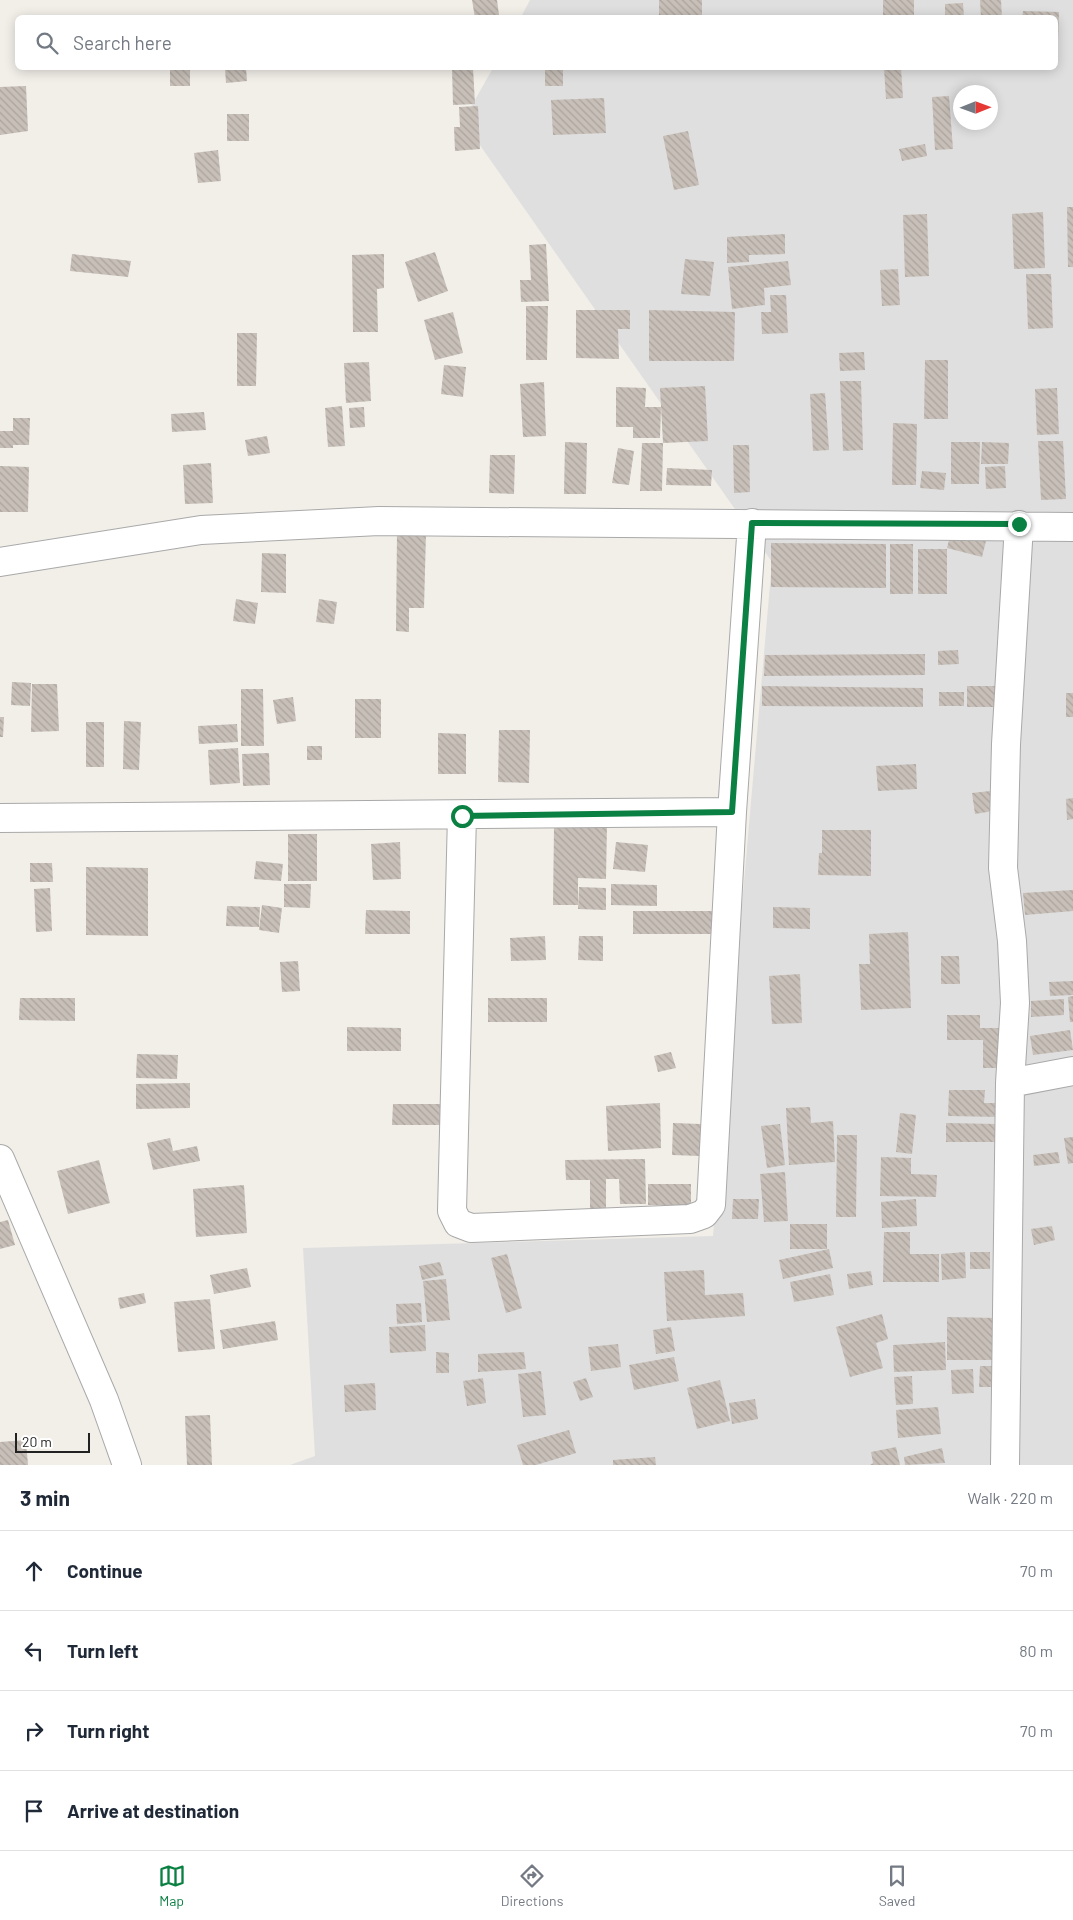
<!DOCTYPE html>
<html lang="en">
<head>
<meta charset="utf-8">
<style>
  body { margin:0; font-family:Barlow,sans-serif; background:#f2f2f3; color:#1f2937 }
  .compass { position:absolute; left:953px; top:85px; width:45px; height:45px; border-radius:50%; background:#fff; box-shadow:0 2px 12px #0003; rotate:89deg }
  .scale { position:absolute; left:15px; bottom:12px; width:75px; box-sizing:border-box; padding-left:5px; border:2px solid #222; border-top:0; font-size:14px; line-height:18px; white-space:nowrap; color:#222; -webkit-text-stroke:4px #fff; paint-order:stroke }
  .stop { position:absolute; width:15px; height:15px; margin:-11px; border:4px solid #0b8043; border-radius:50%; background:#fff }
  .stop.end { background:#0b8043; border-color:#fff; box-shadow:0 1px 5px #0008 }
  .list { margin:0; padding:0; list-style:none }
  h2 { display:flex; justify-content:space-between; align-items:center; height:65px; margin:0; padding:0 20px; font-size:21px }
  h2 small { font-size:16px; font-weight:400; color:#747a83 }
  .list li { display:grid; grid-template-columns:32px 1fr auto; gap:15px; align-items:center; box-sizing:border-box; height:80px; padding:0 20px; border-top:1px solid #e0e1e3 }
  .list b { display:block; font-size:19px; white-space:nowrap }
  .list em { font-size:16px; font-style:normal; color:#747a83 }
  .icon { flex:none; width:28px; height:28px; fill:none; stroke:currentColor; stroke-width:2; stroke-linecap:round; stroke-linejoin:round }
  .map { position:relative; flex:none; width:1073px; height:1465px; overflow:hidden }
  .search { position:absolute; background:#fff; box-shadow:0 2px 12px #0003; left:15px; right:15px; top:15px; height:55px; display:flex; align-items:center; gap:12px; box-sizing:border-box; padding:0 18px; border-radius:8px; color:#747a83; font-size:19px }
  .sheet { height:385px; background:#fff }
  nav { display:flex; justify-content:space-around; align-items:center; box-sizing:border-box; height:70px; border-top:1px solid #e0e1e3; background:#fff; font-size:14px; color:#747a83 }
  nav a { display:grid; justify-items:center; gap:2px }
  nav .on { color:#0b8043 }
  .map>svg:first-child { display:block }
</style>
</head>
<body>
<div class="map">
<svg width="1073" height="1465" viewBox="0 0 1073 1465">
  <defs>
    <pattern id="building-back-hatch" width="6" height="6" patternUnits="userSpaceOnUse" patternTransform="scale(1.25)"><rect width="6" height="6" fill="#c7bfb8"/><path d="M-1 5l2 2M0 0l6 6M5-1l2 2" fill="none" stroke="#aba49e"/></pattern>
  </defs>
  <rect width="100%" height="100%" fill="#f2efe9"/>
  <path fill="#e0dfdf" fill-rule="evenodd" d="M530,0H1073V1465H290L315,1456L303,1248L713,1236L772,562L463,121L493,68H1056V18L521,17ZM960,92H990V122H960Z"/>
  <path fill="url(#building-back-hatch)" d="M472,0H497L499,15L475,18Z
    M659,0H702V18H659Z
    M883,0H914V18H883Z
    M980,0H1001L1002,18H981Z
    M963,3L964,18H945V4Z
    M1023,11L1059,12L1058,41H1056V18H1022Z
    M170,68H190V86H170Z
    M225,68H246L247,81L226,83Z
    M452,68H473L475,104L453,105Z
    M545,68H563V86H545Z
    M884,68H901L903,98L886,99Z
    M26,86L28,131L0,135V87Z
    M949,96L953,149L935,150L932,97Z
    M604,98L606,133L553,135L551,100Z
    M478,106L480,149L455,151L454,127H460L459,107Z
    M227,114H249V141H227Z
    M688,131L699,185L674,190L663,136Z
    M925,144L927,156L902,161L899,149Z
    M218,150L221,181L198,183L194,153Z
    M1067,207H1073V267H1068Z
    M1043,212L1045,268L1014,269L1012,214Z
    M927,214L929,276L905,277L903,215Z
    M785,234V254L749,255V262L727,263V237Z
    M546,244L549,301L521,302L520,280H531L529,245Z
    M435,252L448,291L418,302L405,262Z
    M72,254L131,261L128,277L70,271Z
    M384,254V288L377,289L378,332H353L352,255Z
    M685,259L714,262L710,296L681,294Z
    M788,261L791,285L764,288L765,305L732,309L728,267Z
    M898,269L900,305L882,306L880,270Z
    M1026,274H1051L1053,328L1028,329Z
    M770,295H786L788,333L762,334L761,312H771Z
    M526,306H548L547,360H526Z
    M576,310H630V329H618L619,359L576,358Z
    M649,310L735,312L734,361H649Z
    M453,312L463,353L435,360L424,320Z
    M237,333H257L256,386H237Z
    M864,352L865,370L840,371L839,353Z
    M925,360H948V419H924Z
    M369,362L371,401L346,403L344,363Z
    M444,365L466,367L463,397L441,394Z
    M840,381H861L863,450L843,451Z
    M544,382L546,436L523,437L520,384Z
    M705,386L708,441L663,443L660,388Z
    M616,387L646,388L645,407H661L660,438H633V427H616Z
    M1057,388L1059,434L1037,435L1035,389Z
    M825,393L829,450L813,451L810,394Z
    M342,406L345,446L328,447L325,408Z
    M364,407L365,427L350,428L349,408Z
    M204,412L206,430L172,432L171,414Z
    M13,418H30L29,445H13V448H0V431H13Z
    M893,423L917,424L916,485H892Z
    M267,436L270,453L248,456L245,440Z
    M1038,441H1063L1066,499L1041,500Z
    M565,442L587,443L586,494H564Z
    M951,442H980L979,484H951Z
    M982,442L1009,443L1008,464H981Z
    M642,443H663L662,491H640Z
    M733,445H749L750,492L734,493Z
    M618,448L634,451L629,485L612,483Z
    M490,455H515L514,494L489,493Z
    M211,463L213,503L185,504L183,465Z
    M0,466L29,467L28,512H0Z
    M1005,466L1006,488L986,489L985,467Z
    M667,468L712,470L711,486L666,485Z
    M922,471L946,473L944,490L920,488Z
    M397,532L426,533L424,608H409V632L396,631Z
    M951,532L986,541L982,557L947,548Z
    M771,543L886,544V588L771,587Z
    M890,544H913V594H890Z
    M918,549H947V594H918Z
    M262,553L286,554V593L261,592Z
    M236,599L258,603L255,624L233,621Z
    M319,599L337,602L334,624L316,622Z
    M958,650L959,664L938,665V651Z
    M925,654V675L764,676L765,655Z
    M12,682L31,683L30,706L11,705Z
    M32,684H57L59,731L31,732Z
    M762,686L923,688V707L762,706Z
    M967,686H996L997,707H967Z
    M241,689H263L264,746H241Z
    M939,692H964V706H939Z
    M1066,693H1073V717H1066Z
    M293,697L296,721L277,724L273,700Z
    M355,699H381V738H355Z
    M0,717H4L3,737H0Z
    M124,721L141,722L139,770L123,769Z
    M86,722H104V767H86Z
    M237,724L238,742L199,744L198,726Z
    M499,730H530L529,783L498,782Z
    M438,733L466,734V774H438Z
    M307,746H322V760H307Z
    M238,748L240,783L210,785L208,750Z
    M269,753L270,785L243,786L242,754Z
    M916,764L917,789L878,791L876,766Z
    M990,791L993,811L975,814L972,793Z
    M1073,798V819L1067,820L1066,799Z
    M587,823L607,824L606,879L578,878V905H553L554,828H587Z
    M822,830H871V876L818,875L819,853H822Z
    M288,834H317V881H288Z
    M400,842L401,879L373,880L371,844Z
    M616,842L648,845L645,872L613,869Z
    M256,861L283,864L281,881L254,879Z
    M30,863H52L53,882H30Z
    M86,867L148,868V936L86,935Z
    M284,884H311L310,908L284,907Z
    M611,884L657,885V906L611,905Z
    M579,887L606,888V910L578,909Z
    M50,888L52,931L36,932L34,889Z
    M1073,890V911L1025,915L1023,893Z
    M262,905L282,908L279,933L259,930Z
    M227,906L260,907L259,927L226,926Z
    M773,907L810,908V929L773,928Z
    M366,910L410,911V934H365Z
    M633,911H714V934H633Z
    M908,932L911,1008L861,1010L859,964H870L869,934Z
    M545,936L546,960L511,961L510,938Z
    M579,936H603V961L578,960Z
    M941,956H959L960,984H941Z
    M298,961L300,991L282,992L280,962Z
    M800,974L802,1023L772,1024L769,976Z
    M1073,981V995L1050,996L1049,982Z
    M1073,996V1022H1070L1068,997Z
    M20,998H75V1021L19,1020Z
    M488,998H547V1022H488Z
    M1064,999V1015L1031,1017V1001Z
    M947,1015H980V1028H1006V1068H983V1040H947Z
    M347,1027L401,1028V1051H347Z
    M1070,1030L1073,1050L1033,1055L1030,1036Z
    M671,1052L676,1068L658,1072L654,1056Z
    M137,1054L178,1055L177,1079L136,1078Z
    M190,1083V1108L136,1109V1084Z
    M949,1090H985L984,1103H1001V1117L948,1116Z
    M660,1103L661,1148L608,1151L606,1106Z
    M393,1104H445V1125H392Z
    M810,1107L811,1123L833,1121L835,1162L789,1165L786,1108Z
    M900,1113L916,1115L912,1154L896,1152Z
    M673,1123L701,1124L700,1156L672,1155Z
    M946,1123L996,1124V1142H946Z
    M780,1124L785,1165L767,1168L761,1126Z
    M837,1135H857L856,1217H836Z
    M1073,1137V1163L1068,1164L1064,1138Z
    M170,1138L173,1151L197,1146L200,1161L153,1170L147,1143Z
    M1058,1152L1060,1163L1034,1166L1033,1155Z
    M881,1157L911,1158V1174L937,1175L936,1197L880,1196Z
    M645,1159L646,1204H620L619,1179H606V1213H590V1180H566L565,1160Z
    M99,1160L110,1203L68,1214L57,1171Z
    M785,1172L788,1221L764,1222L760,1174Z
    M648,1184H691V1205H648Z
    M244,1185L247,1233L196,1237L193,1189Z
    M733,1199H759L758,1219H732Z
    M916,1199L917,1226L882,1228L881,1202Z
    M8,1220L15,1245L0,1249V1222Z
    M790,1224H827V1249H790Z
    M1052,1226L1055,1240L1034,1245L1031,1229Z
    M884,1232H910V1254H939V1282H883Z
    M829,1249L833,1268L783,1279L779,1260Z
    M965,1252L966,1278L942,1280L941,1254Z
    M970,1252H990V1269H970Z
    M507,1254L522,1308L506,1313L491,1258Z
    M440,1262L444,1275L422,1280L419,1266Z
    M247,1268L251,1287L214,1294L210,1275Z
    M704,1270L705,1295L743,1293L745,1316L667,1321L664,1272Z
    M871,1271L873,1285L849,1289L847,1274Z
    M830,1274L834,1295L794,1302L790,1282Z
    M446,1279L450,1320L427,1322L423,1281Z
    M144,1293L146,1303L120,1309L118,1298Z
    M210,1299L215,1349L178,1352L174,1302Z
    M421,1303L422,1322L397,1324L396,1304Z
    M882,1314L888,1339L876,1343L883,1368L850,1377L836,1327Z
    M947,1317L997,1318V1360H947Z
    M275,1321L278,1340L223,1349L220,1330Z
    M425,1325L426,1351L390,1353L389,1327Z
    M671,1327L675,1351L656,1354L653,1330Z
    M945,1342L946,1370L894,1372L893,1345Z
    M618,1344L621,1367L591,1371L588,1347Z
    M436,1352L449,1353V1373H436Z
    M524,1352L526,1369L478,1372V1354Z
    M674,1357L679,1381L634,1390L629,1365Z
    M980,1366H998V1387H979Z
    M973,1369L974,1393L952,1394L951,1370Z
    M541,1371L546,1415L523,1417L518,1374Z
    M912,1376L913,1404L896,1405L894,1377Z
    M483,1378L486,1403L467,1406L463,1381Z
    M586,1378L593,1397L580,1401L573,1382Z
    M720,1380L730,1421L697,1429L687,1388Z
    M375,1383L376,1410L345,1412L344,1385Z
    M755,1399L758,1419L732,1424L729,1403Z
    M938,1407L941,1434L898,1438L896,1410Z
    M210,1415L212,1465H187L185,1416Z
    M569,1430L576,1453L536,1465H523L517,1445Z
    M26,1440L28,1465H0V1442Z
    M896,1447L900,1465H870L873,1463L871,1452Z
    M942,1448L945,1463L905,1465L904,1457Z
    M655,1457L656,1465H613V1460Z"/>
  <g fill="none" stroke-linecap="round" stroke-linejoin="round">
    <defs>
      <path id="minor" d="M0,562L201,530L379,521L1073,527
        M462,815L452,1211L458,1223L471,1228L690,1219L704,1214L711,1205L732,812L752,523
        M0,818L732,812
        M1010,1083L1073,1071
        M0,1159L104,1400L127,1465
        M1005,1465L1010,1083L1015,1003L1012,941L1003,868L1006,744L1019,525"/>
    </defs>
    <use href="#minor" stroke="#a9a9a9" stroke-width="30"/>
    <use href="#minor" stroke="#fff" stroke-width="28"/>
  </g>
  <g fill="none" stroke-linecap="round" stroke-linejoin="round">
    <path stroke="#0b8043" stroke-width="6" d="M462,816L732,812L752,523L1019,524"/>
  </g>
</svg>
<svg class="compass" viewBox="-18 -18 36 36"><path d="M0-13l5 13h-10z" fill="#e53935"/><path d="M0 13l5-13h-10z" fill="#747a83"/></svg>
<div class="scale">20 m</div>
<div class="stop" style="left:462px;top:816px"></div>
<div class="stop end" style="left:1019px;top:524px"></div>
<div class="search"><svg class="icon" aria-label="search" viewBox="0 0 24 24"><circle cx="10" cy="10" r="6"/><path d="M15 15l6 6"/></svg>Search here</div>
</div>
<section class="sheet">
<h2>3 min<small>Walk · 220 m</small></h2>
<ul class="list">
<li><svg class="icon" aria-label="ahead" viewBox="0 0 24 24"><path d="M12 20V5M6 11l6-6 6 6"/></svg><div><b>Continue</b></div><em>70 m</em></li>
<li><svg class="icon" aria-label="left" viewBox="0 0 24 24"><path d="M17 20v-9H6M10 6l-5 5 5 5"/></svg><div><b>Turn left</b></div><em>80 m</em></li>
<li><svg class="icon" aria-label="right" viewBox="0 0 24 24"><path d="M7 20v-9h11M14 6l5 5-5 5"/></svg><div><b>Turn right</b></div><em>70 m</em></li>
<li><svg class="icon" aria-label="arrive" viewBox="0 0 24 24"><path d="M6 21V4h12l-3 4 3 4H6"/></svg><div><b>Arrive at destination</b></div></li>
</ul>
</section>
<nav>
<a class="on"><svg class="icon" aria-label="map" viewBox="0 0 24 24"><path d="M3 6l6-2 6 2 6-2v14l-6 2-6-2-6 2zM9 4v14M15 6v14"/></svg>Map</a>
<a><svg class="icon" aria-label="directions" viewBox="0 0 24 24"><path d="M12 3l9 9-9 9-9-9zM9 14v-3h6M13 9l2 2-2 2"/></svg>Directions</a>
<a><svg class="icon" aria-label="saved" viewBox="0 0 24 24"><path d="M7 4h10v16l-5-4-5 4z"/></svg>Saved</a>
</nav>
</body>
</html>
